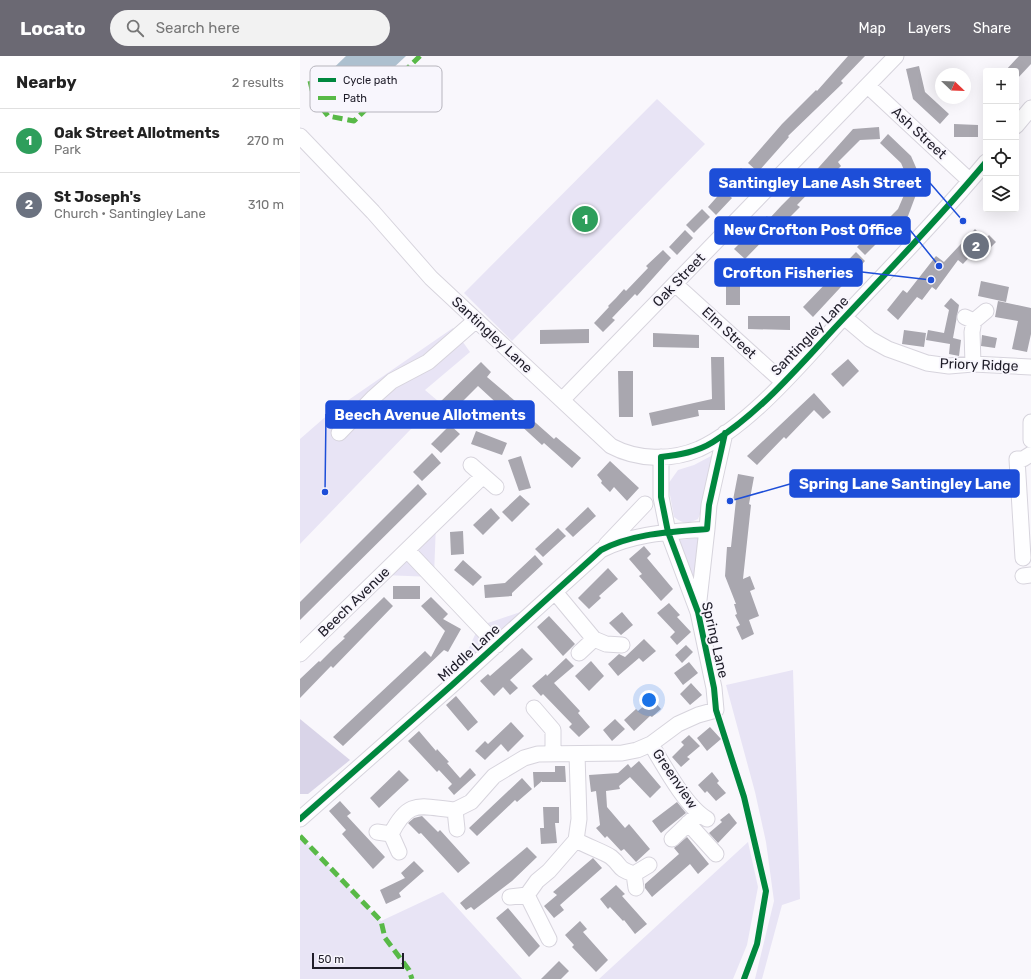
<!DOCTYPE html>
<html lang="en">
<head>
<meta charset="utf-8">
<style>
  body { margin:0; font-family:Rubik,sans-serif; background:#f2f2f2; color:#222 }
  .controls { position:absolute; right:12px; top:12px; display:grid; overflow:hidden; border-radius:4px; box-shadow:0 4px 16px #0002 }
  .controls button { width:36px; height:36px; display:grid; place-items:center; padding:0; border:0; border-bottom:1px solid #e0e0e0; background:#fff; color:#222; font:20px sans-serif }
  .compass { position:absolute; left:635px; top:12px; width:36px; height:36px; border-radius:50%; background:#fff; box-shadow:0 4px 16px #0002; rotate:113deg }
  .scale { position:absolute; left:12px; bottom:10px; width:92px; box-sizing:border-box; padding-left:4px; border:2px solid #1f1d29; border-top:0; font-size:11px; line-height:14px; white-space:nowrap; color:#1f1d29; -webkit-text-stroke:3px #f8f6fd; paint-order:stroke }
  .you { position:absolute; left:349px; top:644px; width:14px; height:14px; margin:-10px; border:3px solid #fff; border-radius:50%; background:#1a73e8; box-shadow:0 0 0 6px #1a73e833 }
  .badge { display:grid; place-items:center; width:26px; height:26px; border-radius:50%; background:#6b6973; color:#fff; font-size:13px; font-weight:700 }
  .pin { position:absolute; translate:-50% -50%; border:2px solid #fff; box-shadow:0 1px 4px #0006 }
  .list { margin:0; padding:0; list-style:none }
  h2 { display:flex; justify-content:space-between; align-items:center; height:52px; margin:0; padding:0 16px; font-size:17px }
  h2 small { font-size:13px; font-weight:400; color:#767676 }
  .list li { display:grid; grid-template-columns:26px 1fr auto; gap:12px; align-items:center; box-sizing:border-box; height:64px; padding:0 16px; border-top:1px solid #e0e0e0 }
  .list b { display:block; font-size:15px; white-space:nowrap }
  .list p { margin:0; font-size:13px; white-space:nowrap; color:#767676 }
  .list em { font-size:13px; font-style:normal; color:#767676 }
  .icon { flex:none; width:22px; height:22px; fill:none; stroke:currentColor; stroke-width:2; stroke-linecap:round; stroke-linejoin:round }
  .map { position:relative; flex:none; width:731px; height:923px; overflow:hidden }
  header { display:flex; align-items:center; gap:24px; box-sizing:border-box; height:56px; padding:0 20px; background:#6b6973; color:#fff }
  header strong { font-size:19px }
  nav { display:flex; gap:22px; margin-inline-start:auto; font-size:14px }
  .search { width:280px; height:36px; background:#f2f2f2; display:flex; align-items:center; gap:10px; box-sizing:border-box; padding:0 14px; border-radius:22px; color:#767676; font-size:15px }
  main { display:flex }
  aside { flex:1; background:#fff }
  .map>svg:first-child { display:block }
</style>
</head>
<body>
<header>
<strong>Locato</strong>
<div class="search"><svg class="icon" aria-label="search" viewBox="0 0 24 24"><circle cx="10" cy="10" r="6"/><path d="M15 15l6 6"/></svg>Search here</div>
<nav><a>Map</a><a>Layers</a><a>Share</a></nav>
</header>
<main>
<aside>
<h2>Nearby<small>2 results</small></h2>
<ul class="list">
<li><span class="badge" style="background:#2e9e5b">1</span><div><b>Oak Street Allotments</b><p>Park</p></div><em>270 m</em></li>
<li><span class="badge" style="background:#6b7280">2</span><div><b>St Joseph's</b><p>Church · Santingley Lane</p></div><em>310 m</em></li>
</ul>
</aside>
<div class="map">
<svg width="731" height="923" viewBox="0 0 731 923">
  <rect width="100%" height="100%" fill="#f9f7fc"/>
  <path fill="#e8e4f5" d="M357,43L405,88L212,285L164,237Z
    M153,272L170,296L125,334L138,345L0,488V383L31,356Z
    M413,399L403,451L398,463C388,468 383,468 374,461L368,428L378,414L394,409Z
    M136,466L134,521L82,519Z
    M398,482L400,487L398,519L393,523L380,490V484Z
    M241,549L152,629L179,570Z
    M493,614L500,843L482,849L462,923H455L474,845L466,786L455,736L426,629Z
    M0,780L81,865L143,836L222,923H0Z
    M448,786L458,831L447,889L433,923H299Z"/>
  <path fill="#d9d4e8" d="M0,663L50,704L8,738H0Z"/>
  <path fill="#adc0cf" d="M46,0H106L46,56L27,43L16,29Z"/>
  <path fill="#a9a7af" d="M548,0H565L541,25L543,27L488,80L489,81L458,116L448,107L482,68L516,34L517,35Z
    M719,0H731V8L716,24V15H705Z
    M619,10L625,36L649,58L640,68L613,43L606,13Z
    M654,68L678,69V81H654Z
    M579,71L580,83L560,84L538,106L541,110L526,125L523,122L497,149L500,151L484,167L482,165L445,203L434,193L467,160L469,163L482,149L495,136L492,134L508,118L511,120L553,73Z
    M588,78L611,100L621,123L610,128L601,107L580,87Z
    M441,112L449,120L433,136L425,128Z
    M607,132L617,136L608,160L587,181L578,173L598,153Z
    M423,134L432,142L416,159L408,151Z
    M402,153L410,161L394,177L386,169Z
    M675,173L685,183L689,179L696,186L683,199L677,193L663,208L658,204L636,234L632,231L622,244L617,241L598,264L587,254L603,234L607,237L636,200L644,206Z
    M385,174L393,182L377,199L369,191Z
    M573,174L582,182L565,199L557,191Z
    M363,194L371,202L337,240L335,238L312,262L315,264L303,276L294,267L309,251L308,250L316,242L324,233L326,235L348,212L346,210Z
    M556,196L565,205L513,261L503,251Z
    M426,203H440V249H426Z
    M681,225L709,231L706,246L678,240Z
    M651,242L659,249L653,282L661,284L659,300L649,298L650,288L626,284L628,274L644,277L649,254L644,250Z
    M698,245L731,252V278L727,296L712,293L718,265L695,261Z
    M448,260H490V274L448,273Z
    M289,273V287L240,288V274Z
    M604,274L626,277L624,291L602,288Z
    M353,277L399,279V292L353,291Z
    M682,279L697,282L695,292L681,290Z
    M411,301H424L425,354H398L399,360L352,370L349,357L412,343Z
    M548,303L559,315L543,331L531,318Z
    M181,306L191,316L187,321L221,350L219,352L254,383L256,381L281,402L272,412L244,387L242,389L178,330L147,361L136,350Z
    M318,315H333V361H319Z
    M514,337L531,356L523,363L514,354L486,383L484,381L457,409L447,400Z
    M150,369L160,378L141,397L131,388Z
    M176,375L207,387L202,399L171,388Z
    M132,397L141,407L122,425L113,416Z
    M221,400L231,432L219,435L208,404Z
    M310,405L339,432L327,445L314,431L310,436L301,427L302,425L297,419Z
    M438,418L454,421L449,448L451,449L443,523L450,520L455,533L450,535L459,560L449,564L454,578L442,584L436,571L440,569L435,559L437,558L434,548H436L425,520L427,491H431L436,444H433Z
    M118,428L127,438L0,564V546Z
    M220,439L230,448L212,466L202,456Z
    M288,451L296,460L273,481L265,473Z
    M191,452L200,462L183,479L173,469Z
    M258,472L266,480L243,501L235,493Z
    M163,475L164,498L151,499L150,476Z
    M344,490L351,498L347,502L373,533L361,545L339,520L342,518L329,503Z
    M235,499L243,508L212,537V540L185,542L184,529L205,527Z
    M163,504L182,521L173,530L154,514Z
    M308,512L318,523L299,540L301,542L289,553L278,542Z
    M93,530H120V543H93Z
    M84,541L93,550L33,612L31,610L0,642V623L19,605L20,606L33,593L45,582L43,581Z
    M131,541L148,558L143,563L161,573L148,596L144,594L43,690L33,681L125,595L131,601L145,575L121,550Z
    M369,547L380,559L377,561L391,576L377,589L370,581L375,576L357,557Z
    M322,556L333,569L321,579L309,567Z
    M249,560L275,588L263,600L237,571Z
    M344,583L356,595L343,606L339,602L318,620L308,608L319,598L325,601Z
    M386,589L393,596L382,607L375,599Z
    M222,592L233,603L210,624L218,632L210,639L203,631L194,640L180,625L188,618L190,620Z
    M266,602L274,610L254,627L280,655L278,657L290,671L279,681L269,671L272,668L243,638L241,640L232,630L246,618L247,620Z
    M291,605L304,620L289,635L275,620Z
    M389,606L398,617L383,629L374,617Z
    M391,627L402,639L390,649L380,638Z
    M156,640L178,666L168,675L146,649Z
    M352,643L361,653L352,661L350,660L334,675L324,664L336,653L338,655Z
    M315,663L325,673L312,685L303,674Z
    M211,666L224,680L208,696L201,688L185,704L175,695L185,685L188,688Z
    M410,671L421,683L407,695L397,682Z
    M119,675L136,695L137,693L149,706L147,707L160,722L170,712L176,719L154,739L148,732L152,728L139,714L137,716L108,685Z
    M389,679L400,690L387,701L390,703L381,711L372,701L384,689L381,686Z
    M339,705L361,731L350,742L330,721L319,730L320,733L306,735L307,751L325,772L329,768L350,793L336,806L324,793L321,795L307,780L305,782L296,772L300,769L296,735L291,736L289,719L318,717L328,708L331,712Z
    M255,710H265L266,726H242V725L234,732L233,716H255Z
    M99,714L109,724L79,752L70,742Z
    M412,716L419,725L417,727L426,737L416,745L407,735L405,737L398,729Z
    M222,722L232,733L217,746L215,744L177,780L169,772Z
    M40,745L51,757L47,760L85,801L73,813L42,778L46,774L29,755Z
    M377,746L386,757L361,777L352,765Z
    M243,751H259V767H255L257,787L241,788L240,772H244Z
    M429,757L437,767L418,787L409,777L422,766L420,764Z
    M122,760L138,776L140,774L170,807L158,817L121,777L119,778L108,767L114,762Z
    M387,781L409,808L398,818L390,808L352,841L345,832V828L379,798L374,792Z
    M227,791L237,801L212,825L174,854L171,851L166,854L160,847Z
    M293,802L302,812L260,849L264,854L254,862L244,850L257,839L253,836Z
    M114,805L124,815L99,837L101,841L86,848L80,834L105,822L101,817Z
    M316,829L325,838L322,840L347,868L335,878L324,864L323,865L310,851L308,853L300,843Z
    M208,852L240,890L229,901L196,862Z
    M280,865L287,873L283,876L308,904L296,916L272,891L274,889L265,879Z
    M259,905L269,915L261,923H241Z"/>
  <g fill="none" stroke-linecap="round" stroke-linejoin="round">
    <defs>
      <path id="minor" d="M568,30L670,125
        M716,70L731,52
        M0,80L73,156L131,222L311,390C337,404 371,405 399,393C451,369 504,304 543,262C592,210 641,160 686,106
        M375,228L483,326
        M544,261L570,283L588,293L627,307L649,310L673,308L731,311
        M665,261L674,265L686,255
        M673,308L672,276L674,265
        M262,344L596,0
        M731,366V384
        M39,377L74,341L92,325L128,306L175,265
        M171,409L196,431
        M306,489L345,448
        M107,494L197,589
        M723,502L717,403H723L731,398
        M723,520L731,519
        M255,536L294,583L306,588L322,589
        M398,553L407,473
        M279,597L294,583
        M0,598L183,420
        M234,652L253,674V697
        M351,688C364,710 386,751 407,763
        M0,763L152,629L301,494C333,477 372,476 407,473L409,449L425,377
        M388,767L416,798
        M157,773L155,754L171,746L194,720L224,702L238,698L322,697L337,694L351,688L378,668L398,659L416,654L414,632L398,556L368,476L361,441V401
        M77,776L91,778C109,742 120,751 155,754
        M91,778L99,796
        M372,783L396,760
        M276,784C284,789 306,797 311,801C323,811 316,812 334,818L336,832
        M334,818L349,809
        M210,841L227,839
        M249,883L227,839L237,825L249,815L276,784L279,763L277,698"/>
    </defs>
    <use href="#minor" stroke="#d7d4dd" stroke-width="17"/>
    <use href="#minor" stroke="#fefeff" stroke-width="15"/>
    <path stroke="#58b947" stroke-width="5" stroke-dasharray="10 5" stroke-linecap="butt" d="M10,25L14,42L28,60L54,65L120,0
      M0,780L81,865L85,882L109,914L112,923"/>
    <defs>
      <path id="cycleway" d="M0,763L152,629L301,494C333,477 372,476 407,473L409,449L425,377
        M444,923L457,888L466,835L444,741L416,654L414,632L398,556L368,476L361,441V401C379,399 397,396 413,386C463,355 504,304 545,261C593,210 641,160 686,106"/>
    </defs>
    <use href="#cycleway" stroke="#f8f6fd" stroke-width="8"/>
    <use href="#cycleway" stroke="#00873e" stroke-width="6"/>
  </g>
  <g text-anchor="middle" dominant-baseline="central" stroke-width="4" stroke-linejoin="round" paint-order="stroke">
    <g font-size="14" fill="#1f1d29" stroke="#f8f6fd">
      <text transform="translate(619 77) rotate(43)">Ash Street</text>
      <text transform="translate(379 224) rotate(-46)">Oak Street</text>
      <text transform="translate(429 277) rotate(43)">Elm Street</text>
      <text transform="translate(192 279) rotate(43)">Santingley Lane</text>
      <text transform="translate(510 280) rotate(-46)">Santingley Lane</text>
      <text transform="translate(679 309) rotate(2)">Priory Ridge</text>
      <text transform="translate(54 546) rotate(-44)">Beech Avenue</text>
      <text transform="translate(415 584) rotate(77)">Spring Lane</text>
      <text transform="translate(169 597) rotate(-42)">Middle Lane</text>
      <text transform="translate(375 723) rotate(56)">Greenview</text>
    </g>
  </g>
  <rect x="10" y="10" width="132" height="46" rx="6" fill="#f8f6fd" stroke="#b7b5bd" stroke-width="1"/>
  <rect x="18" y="22" width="18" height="4" fill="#00873e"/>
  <rect x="18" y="40" width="18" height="4" fill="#58b947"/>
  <g font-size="11" fill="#1f1d29">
    <text x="43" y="28">Cycle path</text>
    <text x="43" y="46">Path</text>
  </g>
  <path fill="none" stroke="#1d4ed8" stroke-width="1.5" d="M663 165L630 127M639 210L610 174M631 224L562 216M25 436L26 358M430 445L490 428"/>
  <g fill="#1d4ed8" stroke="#f8f6fd" stroke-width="1.5">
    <circle cx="663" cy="165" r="4"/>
    <circle cx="639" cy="210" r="4"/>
    <circle cx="631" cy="224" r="4"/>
    <circle cx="25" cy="436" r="4"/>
    <circle cx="430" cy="445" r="4"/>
  </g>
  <g fill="#1d4ed8" stroke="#1d4ed8" stroke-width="1.5">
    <rect x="410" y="113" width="220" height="27" rx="4"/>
    <rect x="415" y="161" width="195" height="27" rx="4"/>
    <rect x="415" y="203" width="147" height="27" rx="4"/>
    <rect x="26" y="345" width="208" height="27" rx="4"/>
    <rect x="490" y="414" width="229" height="27" rx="4"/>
  </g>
  <g font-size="15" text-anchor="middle" font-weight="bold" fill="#fff">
    <text x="520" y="132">Santingley Lane Ash Street</text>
    <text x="513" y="179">New Crofton Post Office</text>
    <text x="488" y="222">Crofton Fisheries</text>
    <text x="130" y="364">Beech Avenue Allotments</text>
    <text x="605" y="433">Spring Lane Santingley Lane</text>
  </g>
</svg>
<div class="controls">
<button>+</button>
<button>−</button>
<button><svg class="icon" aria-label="locate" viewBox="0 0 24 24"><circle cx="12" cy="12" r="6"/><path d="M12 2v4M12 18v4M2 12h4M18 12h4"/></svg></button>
<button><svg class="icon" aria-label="layers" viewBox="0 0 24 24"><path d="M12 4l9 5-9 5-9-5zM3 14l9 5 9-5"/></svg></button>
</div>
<svg class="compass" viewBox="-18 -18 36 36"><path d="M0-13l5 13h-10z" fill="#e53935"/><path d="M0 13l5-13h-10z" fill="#767676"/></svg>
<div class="scale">50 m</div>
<div class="you"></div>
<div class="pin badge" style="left:285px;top:163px;background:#2e9e5b">1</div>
<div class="pin badge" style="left:676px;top:190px;background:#6b7280">2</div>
</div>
</main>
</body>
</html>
